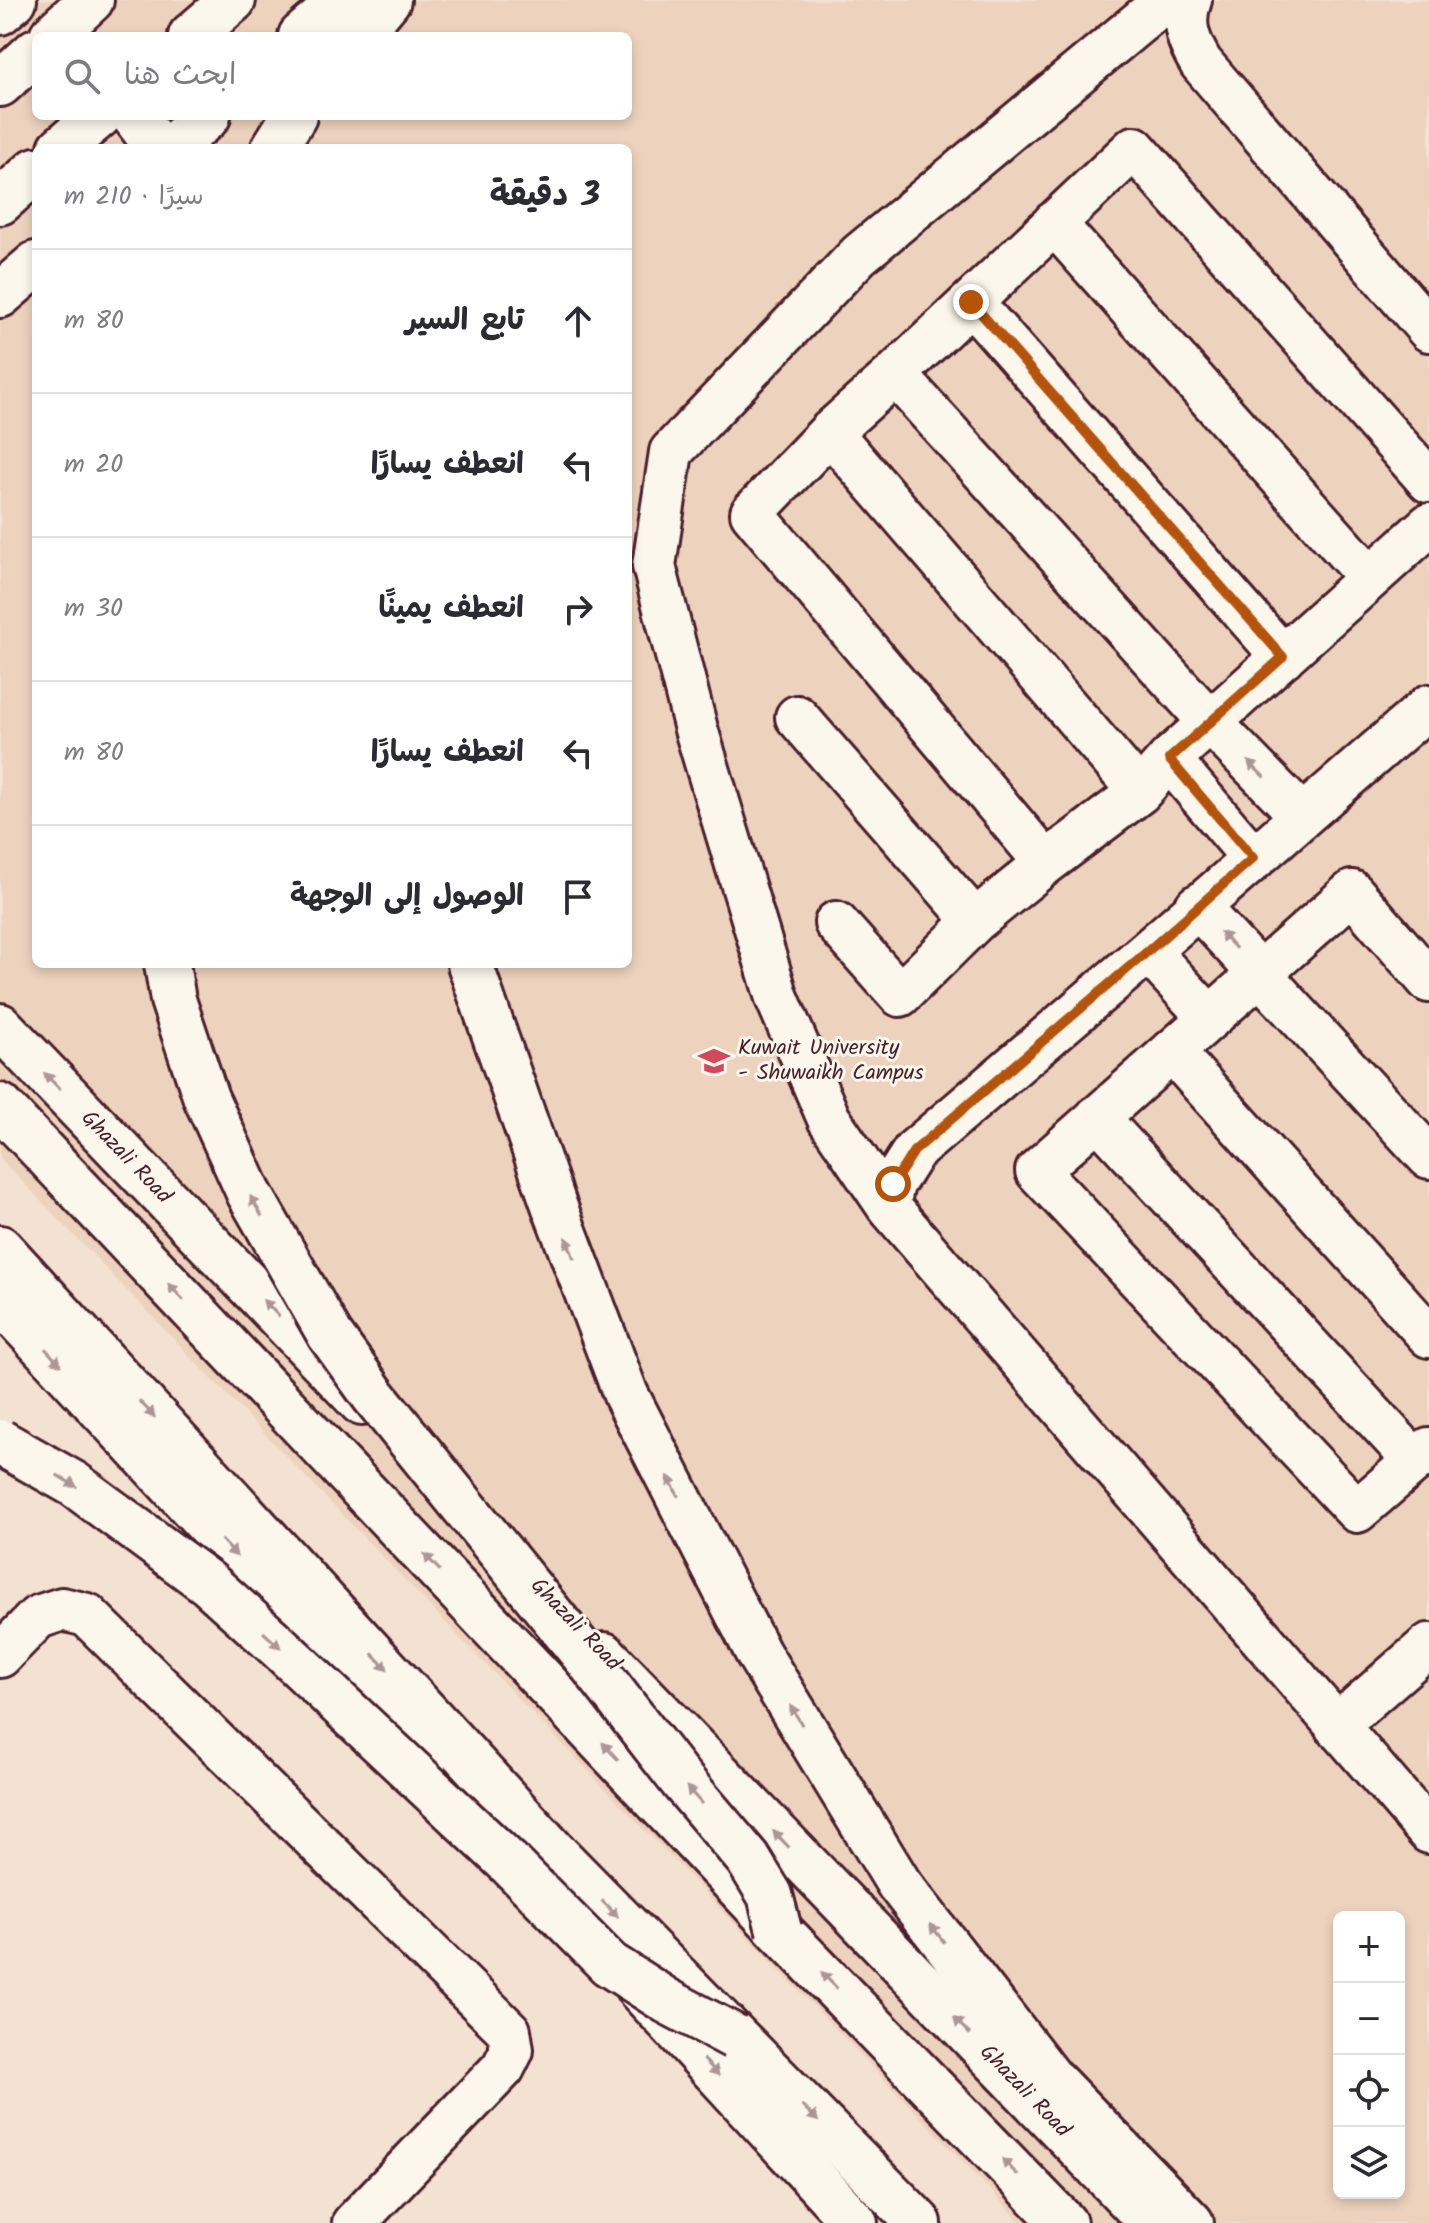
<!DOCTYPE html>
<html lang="ar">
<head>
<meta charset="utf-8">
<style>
  body { margin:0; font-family:Kalam,"Playpen Sans Arabic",sans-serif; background:#f7f7f7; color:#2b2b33; direction:rtl }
  .controls { position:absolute; right:24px; bottom:24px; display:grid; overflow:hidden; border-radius:12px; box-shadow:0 4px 12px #0003 }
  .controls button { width:72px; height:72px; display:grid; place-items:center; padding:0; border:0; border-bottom:2px solid #e1e1e2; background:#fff; color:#2b2b33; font:40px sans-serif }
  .stop { position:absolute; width:24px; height:24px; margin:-18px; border:6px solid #b45309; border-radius:50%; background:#fff }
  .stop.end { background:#b45309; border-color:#fff; box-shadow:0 2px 8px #0008 }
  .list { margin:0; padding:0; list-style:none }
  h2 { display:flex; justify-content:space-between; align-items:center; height:104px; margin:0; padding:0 32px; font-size:34px }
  h2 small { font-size:26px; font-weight:400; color:#7c7c81 }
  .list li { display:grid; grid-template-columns:52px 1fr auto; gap:24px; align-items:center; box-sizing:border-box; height:144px; padding:0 32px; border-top:2px solid #e1e1e2 }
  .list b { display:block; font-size:30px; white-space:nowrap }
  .list em { font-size:26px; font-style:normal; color:#7c7c81 }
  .icon { flex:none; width:44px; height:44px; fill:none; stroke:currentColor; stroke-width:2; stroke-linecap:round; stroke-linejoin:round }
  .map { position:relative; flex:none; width:1429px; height:2223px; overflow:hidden; direction:ltr }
  .search { position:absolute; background:#fff; box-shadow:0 4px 12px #0003; left:32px; top:32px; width:600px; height:88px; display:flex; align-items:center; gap:20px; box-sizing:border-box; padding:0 28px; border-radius:12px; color:#7c7c81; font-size:30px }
  .panel { position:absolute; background:#fff; box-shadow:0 4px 12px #0003; left:32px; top:144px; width:600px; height:824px; border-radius:12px; direction:rtl }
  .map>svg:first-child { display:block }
</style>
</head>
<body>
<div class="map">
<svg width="1429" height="2223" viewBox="0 0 1429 2223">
  <rect width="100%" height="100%" fill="#f3e1d1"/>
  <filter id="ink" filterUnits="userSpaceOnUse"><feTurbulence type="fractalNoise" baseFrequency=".0125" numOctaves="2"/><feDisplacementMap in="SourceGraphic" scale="16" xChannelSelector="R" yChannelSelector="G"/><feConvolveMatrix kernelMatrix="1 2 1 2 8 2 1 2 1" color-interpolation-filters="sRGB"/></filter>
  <g filter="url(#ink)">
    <path fill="#edd2be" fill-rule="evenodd" d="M0,0H1429V2223H1022L0,1158ZM36,36H628V116H36ZM36,148H628V964H36ZM1339,1917H1399V2193H1339Z"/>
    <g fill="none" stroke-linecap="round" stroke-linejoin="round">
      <defs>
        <path id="minor" d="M1166,0L859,255L671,452L654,566L696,729L777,998L829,1119L888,1206L1429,1832
          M1190,0C1181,24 1189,43 1201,63L1429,330
          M1054,223L1370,578
          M971,302L1283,657
          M895,374L1210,722L1302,816
          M830,432L1140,792
          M797,717L975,921
          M1169,759L1253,858
          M1046,863L752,513L830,432L895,374L1134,148L1429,481
          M1197,906L1429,1157
          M836,923L900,995L975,921L1046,863L1140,792L1169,759L1429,525
          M1148,951L1210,1018
          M1429,981L1352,892L1037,1171L1357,1511L1429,1449
          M1172,1051L1429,1336
          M1097,1117L1415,1461
          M888,1206L893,1184L914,1151L1148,951L1429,706
          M0,1656L38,1617L62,1609L87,1615L509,2031L512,2050L503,2068L354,2223
          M1336,1726L1429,1645"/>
        <g id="major">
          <path d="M0,12L14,0"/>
          <path d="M301,36L343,0"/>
          <path d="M171,148L208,116"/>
          <path d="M0,295L36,264"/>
          <path id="s1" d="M0,1026L362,1403"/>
          <path d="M0,1300L425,1759"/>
          <path id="s2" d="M604,1655L1152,2223"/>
          <path d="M638,1988L855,2223"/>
        </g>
        <path id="highway" d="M52,36L91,0
          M191,36L233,0
          M358,36L388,0
          M0,84L36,51
          M134,116L158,148
          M61,148L99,116
          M274,148L294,116
          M0,202L36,170
          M470,964L554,1205L626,1395L758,1653L899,1884L1051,2079L1191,2223
          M0,1106L779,1930L1064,2223
          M0,1248L555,1853L919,2223"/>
      </defs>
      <use href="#minor" stroke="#4a1f2b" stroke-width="48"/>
      <use href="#major" stroke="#4a1f2b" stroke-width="50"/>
      <use href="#highway" stroke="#4a1f2b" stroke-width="50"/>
      <use href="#minor" stroke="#fbf7ec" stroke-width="42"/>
      <use href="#major" stroke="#fbf7ec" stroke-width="44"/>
      <use href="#highway" stroke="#fbf7ec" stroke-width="44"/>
      <defs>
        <path id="highway-bridge" d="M167,964L173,1000L206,1098L249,1193L330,1335L374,1396L588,1660L682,1781L748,1859L770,1895L779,1930
          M0,1442L74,1484L208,1583L279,1647L509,1863L609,1964L667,2001L735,2037"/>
      </defs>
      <use href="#highway-bridge" stroke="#4a1f2b" stroke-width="50" stroke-linecap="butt"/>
      <use href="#highway-bridge" stroke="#fbf7ec" stroke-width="44"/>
    </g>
    <defs><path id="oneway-solid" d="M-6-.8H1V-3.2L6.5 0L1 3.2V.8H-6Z" transform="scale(2)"/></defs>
    <g fill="#ab9695">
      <use href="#oneway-solid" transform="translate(1256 769) rotate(-135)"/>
      <use href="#oneway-solid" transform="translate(1228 940) rotate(-133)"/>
      <use href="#oneway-solid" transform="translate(52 1081) rotate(-134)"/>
      <use href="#oneway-solid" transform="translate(256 1206) rotate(-120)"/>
      <use href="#oneway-solid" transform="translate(570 1248) rotate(-111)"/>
      <use href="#oneway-solid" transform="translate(176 1292) rotate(-133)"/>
      <use href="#oneway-solid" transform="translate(271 1308) rotate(-134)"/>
      <use href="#oneway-solid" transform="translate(53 1357) rotate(47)"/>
      <use href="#oneway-solid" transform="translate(147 1409) rotate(47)"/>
      <use href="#oneway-solid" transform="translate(67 1481) rotate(31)"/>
      <use href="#oneway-solid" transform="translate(673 1486) rotate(-117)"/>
      <use href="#oneway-solid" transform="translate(229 1548) rotate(47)"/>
      <use href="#oneway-solid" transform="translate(432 1562) rotate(-133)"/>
      <use href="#oneway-solid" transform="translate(272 1640) rotate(42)"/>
      <use href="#oneway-solid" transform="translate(380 1662) rotate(47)"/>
      <use href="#oneway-solid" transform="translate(796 1715) rotate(-121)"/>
      <use href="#oneway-solid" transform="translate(610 1751) rotate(-133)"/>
      <use href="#oneway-solid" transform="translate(694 1795) rotate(-131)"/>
      <use href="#oneway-solid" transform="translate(781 1839) rotate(-134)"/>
      <use href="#oneway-solid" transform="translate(610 1909) rotate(46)"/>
      <use href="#oneway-solid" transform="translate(937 1933) rotate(-128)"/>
      <use href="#oneway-solid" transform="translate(829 1980) rotate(-134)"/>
      <use href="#oneway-solid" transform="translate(962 2026) rotate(-134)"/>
      <use href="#oneway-solid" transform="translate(711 2067) rotate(47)"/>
      <use href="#oneway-solid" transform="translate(810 2113) rotate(45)"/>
      <use href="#oneway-solid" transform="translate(1010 2167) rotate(-134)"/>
    </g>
  </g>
  <g fill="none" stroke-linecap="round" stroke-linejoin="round" filter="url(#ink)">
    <path stroke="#b45309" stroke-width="10" d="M893,1184L914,1151L1148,951L1253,858L1169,759L1283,657L971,302"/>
  </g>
  <defs>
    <symbol id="university-bare" viewBox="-9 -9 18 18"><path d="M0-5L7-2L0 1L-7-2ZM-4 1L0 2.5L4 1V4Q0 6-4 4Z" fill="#d1495b" stroke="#fbf7ec" stroke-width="2.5" paint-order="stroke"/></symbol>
  </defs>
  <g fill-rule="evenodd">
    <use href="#university-bare" x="692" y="1039" width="44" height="44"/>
  </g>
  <g text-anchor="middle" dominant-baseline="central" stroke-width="6" stroke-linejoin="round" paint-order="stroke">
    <g font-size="22" fill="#4a1f2b" stroke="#fbf7ec" text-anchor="start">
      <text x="738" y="1048">Kuwait University<tspan x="738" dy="25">- Shuwaikh Campus</tspan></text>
    </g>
    <g font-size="22" fill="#4a1f2b" stroke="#fbf7ec">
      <text stroke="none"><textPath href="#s1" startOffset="182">Ghazali Road</textPath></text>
      <text transform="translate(575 1625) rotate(46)">Ghazali Road</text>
      <text stroke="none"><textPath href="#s2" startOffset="606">Ghazali Road</textPath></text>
    </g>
  </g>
</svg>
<div class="controls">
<button>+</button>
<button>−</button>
<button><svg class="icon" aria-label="locate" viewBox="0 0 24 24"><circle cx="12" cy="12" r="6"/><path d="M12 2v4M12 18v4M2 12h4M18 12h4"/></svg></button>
<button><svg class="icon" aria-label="layers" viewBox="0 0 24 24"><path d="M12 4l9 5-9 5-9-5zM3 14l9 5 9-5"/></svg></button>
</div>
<div class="stop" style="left:893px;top:1184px"></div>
<div class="stop end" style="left:971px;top:302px"></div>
<div class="search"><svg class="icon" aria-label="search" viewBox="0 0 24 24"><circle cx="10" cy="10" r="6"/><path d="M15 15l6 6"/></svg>ابحث هنا</div>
<section class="panel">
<h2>3 دقيقة<small>سيرًا · 210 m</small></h2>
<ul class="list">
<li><svg class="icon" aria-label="ahead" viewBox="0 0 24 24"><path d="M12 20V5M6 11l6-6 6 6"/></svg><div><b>تابع السير</b></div><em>80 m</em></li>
<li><svg class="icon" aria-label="left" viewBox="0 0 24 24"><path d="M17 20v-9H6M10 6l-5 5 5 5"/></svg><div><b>انعطف يسارًا</b></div><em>20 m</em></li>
<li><svg class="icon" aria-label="right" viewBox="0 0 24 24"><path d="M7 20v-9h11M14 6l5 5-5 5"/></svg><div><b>انعطف يمينًا</b></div><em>30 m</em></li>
<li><svg class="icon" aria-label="left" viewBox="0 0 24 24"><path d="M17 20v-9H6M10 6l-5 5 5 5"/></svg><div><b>انعطف يسارًا</b></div><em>80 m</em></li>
<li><svg class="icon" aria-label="arrive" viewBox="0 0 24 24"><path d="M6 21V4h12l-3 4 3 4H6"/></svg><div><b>الوصول إلى الوجهة</b></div></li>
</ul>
</section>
</div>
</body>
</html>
